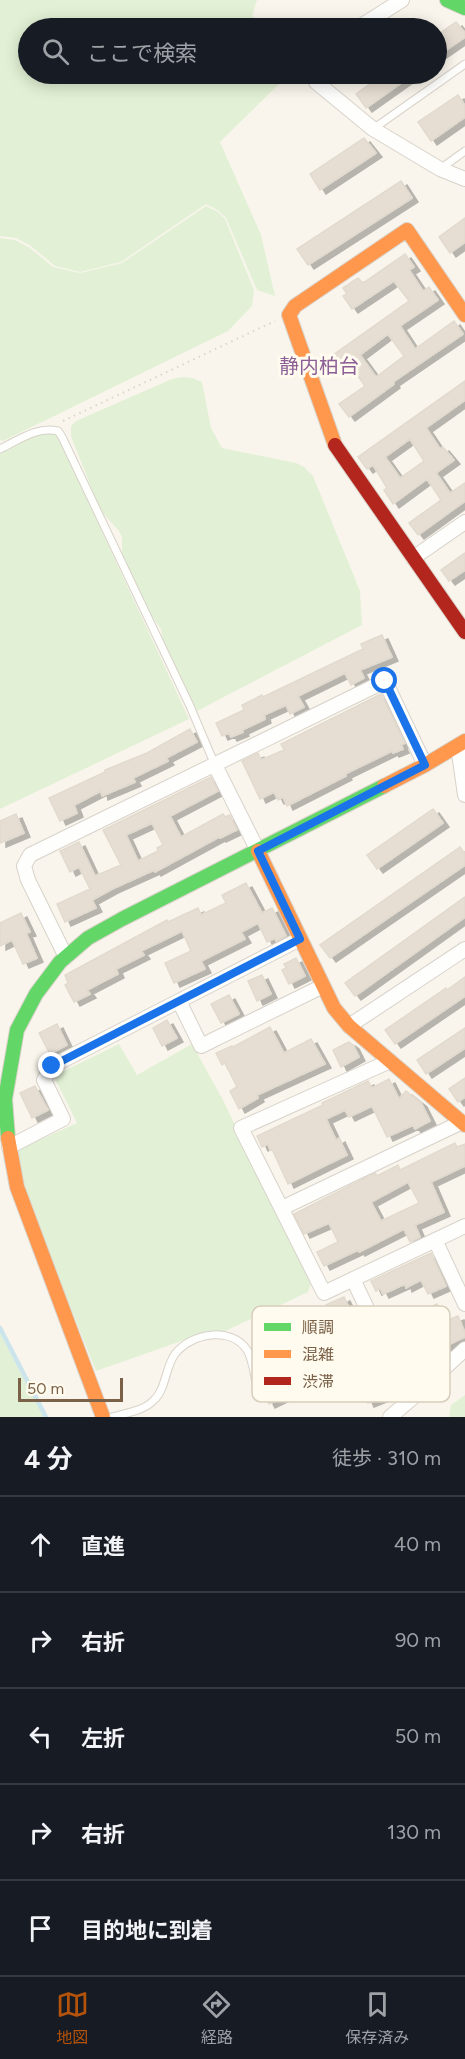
<!DOCTYPE html>
<html lang="ja">
<head>
<meta charset="utf-8">
<style>
  body { margin:0; font-family:Figtree,"Noto Sans JP",sans-serif; background:#20242c; color:#f1f3f6 }
  .scale { position:absolute; left:18px; bottom:15px; width:105px; box-sizing:border-box; padding-left:6px; border:3px solid #7a6148; border-top:0; font-size:16px; line-height:21px; white-space:nowrap; color:#7a6148; -webkit-text-stroke:4px #fffbee; paint-order:stroke }
  .stop { position:absolute; width:18px; height:18px; margin:-14px; border:4px solid #1a73e8; border-radius:50%; background:#fff }
  .stop.end { background:#1a73e8; border-color:#fff; box-shadow:0 2px 6px #0008 }
  .list { margin:0; padding:0; list-style:none }
  h2 { display:flex; justify-content:space-between; align-items:center; height:78px; margin:0; padding:0 24px; font-size:26px }
  h2 small { font-size:20px; font-weight:400; color:#9ea1a6 }
  .list li { display:grid; grid-template-columns:39px 1fr auto; gap:18px; align-items:center; box-sizing:border-box; height:96px; padding:0 24px; border-top:2px solid #363941 }
  .list b { display:block; font-size:22px; white-space:nowrap }
  .list em { font-size:20px; font-style:normal; color:#9ea1a6 }
  .icon { flex:none; width:33px; height:33px; fill:none; stroke:currentColor; stroke-width:2; stroke-linecap:round; stroke-linejoin:round }
  .map { position:relative; flex:none; width:465px; height:1417px; overflow:hidden }
  .search { position:absolute; background:#171b24; box-shadow:0 3px 15px #0003; left:18px; right:18px; top:18px; height:66px; display:flex; align-items:center; gap:15px; box-sizing:border-box; padding:0 21px; border-radius:33px; color:#9ea1a6; font-size:22px }
  .sheet { height:558px; background:#171b24 }
  nav { display:flex; justify-content:space-around; align-items:center; box-sizing:border-box; height:84px; border-top:2px solid #363941; background:#171b24; font-size:16px; color:#9ea1a6 }
  nav a { display:grid; justify-items:center; gap:3px }
  nav .on { color:#b45309 }
  .map>svg:first-child { display:block }
</style>
</head>
<body>
<div class="map">
<svg width="465" height="1417" viewBox="0 0 465 1417">
  <defs>
    <filter id="shadow"><feDropShadow dx="6" dy="4" stdDeviation="0" flood-color="#0004"/></filter>
  </defs>
  <rect width="100%" height="100%" fill="#f9f5ec"/>
  <path fill="#e2f1d5" d="M0,0H257L252,16L277,28H28V74H289L220,142L261,235L275,296L257,290L226,218L219,211L206,204L121,262L80,272L55,266L31,246L16,238L0,236Z
    M206,206L218,212L225,219L254,290L252,306L228,331L3,441L0,440V238L15,240L30,248L53,267L80,273L122,263Z
    M181,377L193,378L202,382L211,428L222,448L296,463L304,467L313,476L360,591L362,625L197,711L163,640L161,629L150,614L122,556V537L119,531L100,510L71,436V426L76,421L172,379Z
    M44,432L53,434L58,437L189,719L0,809V452Z
    M119,1044L137,1075L192,1044L223,1100L311,1284L308,1292L221,1333L210,1331L96,1371L30,1206L17,1152L20,1149L77,1123L55,1079L56,1075Z
    M0,1333L44,1417H0Z
    M465,1395V1417H449L451,1405Z"/>
  <g fill="none" stroke-linecap="round" stroke-linejoin="round">
    <path stroke="#cce4eb" stroke-width="4.5" d="M0,1328L46,1417"/>
  </g>
  <path fill="#e6ded3" stroke="#e2dace" stroke-width="1.5" fill-rule="evenodd" filter="url(#shadow)" d="M456,22L465,33V37L436,57V36Z
    M384,74H414L366,108L356,94Z
    M458,95L465,106V117L431,141L418,122Z
    M364,138L376,153L320,190L310,174Z
    M401,181L412,198L308,265L297,249Z
    M465,218V242L450,253L439,237Z
    M405,254L414,267L409,270L423,291L429,287L438,300L400,326L415,349L454,321L463,334L393,382L394,384L349,417L339,404L365,386L349,363L335,372L326,360L409,301L394,281L352,309L343,296L347,294L343,288L358,278L363,283ZM388,334L404,356L376,377L360,355Z
    M465,381V400L426,428L440,449L443,447L454,460L436,473L450,493L465,483V501L418,535L409,523L441,500L427,479L393,504L384,490L387,488L373,465L367,469L358,457ZM410,439L424,461L400,478L385,457Z
    M465,553V570L449,581L441,570Z
    M382,635L392,657L360,670L364,678L351,685L345,673L298,696L304,707L290,714L286,705L264,715L265,719L242,730L243,732L231,737L229,733L222,736L216,723L244,710L242,705L262,695L263,697L363,649L361,644Z
    M381,694L405,743L401,745L403,749L393,753L392,751L345,774L346,776L287,806L283,797L278,800L274,792L260,799L242,761L258,753L261,760L284,750L281,744Z
    M190,729L197,742L166,758L168,761L133,778L135,782L102,796L101,791L74,805L77,813L60,821L49,798L105,772V770L147,753Z
    M211,777L218,791L170,816L181,837L223,814L225,817L230,815L237,830L220,838L219,837L155,872L154,870L112,889L92,900L96,908L65,922L57,904L90,889L79,867L70,872L60,851L79,842L95,876L121,865L103,830ZM152,823L163,845L157,848L158,851L138,861L126,835Z
    M433,809L443,823L377,869L367,855Z
    M16,814L24,833L0,843V821Z
    M460,847L465,854V865L330,958L320,945Z
    M246,883L262,913L272,908L286,936L276,941L275,938L267,942L258,923L241,932L245,939L201,961L205,969L174,983L165,963L191,951L182,931L141,951L144,955L116,969L118,974L87,990L90,994L74,1002L65,985L68,983L65,975L167,920L168,922L198,908L201,915L226,903L222,895Z
    M465,897V917L355,996L345,983Z
    M21,913L30,932L26,933L37,958L23,964L12,940L0,946V923Z
    M296,958L305,976L289,984L282,970L286,968L284,964Z
    M262,975L271,994L257,1001L248,981Z
    M465,977V996L395,1044L385,1030L446,988L447,990Z
    M229,995L239,1014L221,1023L211,1004Z
    M167,1020L177,1038L162,1046L153,1028Z
    M57,1024L67,1045L50,1054L39,1033Z
    M270,1027L284,1053L311,1039L325,1064L257,1095L258,1098L239,1109L230,1091L237,1087L225,1063L222,1065L216,1053L232,1046L233,1047Z
    M465,1028V1048L426,1074L417,1060Z
    M349,1042L353,1045L359,1057L341,1067L333,1050Z
    M465,1078V1097L458,1102L449,1089Z
    M389,1079L399,1099L406,1091L421,1103L430,1121L415,1129L413,1125L387,1137L372,1106L349,1117L345,1110L326,1119L336,1140L339,1138L347,1155L288,1184L272,1149L270,1150L268,1144L262,1147L257,1136L323,1105L322,1103L368,1081L372,1088Z
    M35,1086L48,1110L32,1118L20,1093Z
    M455,1143L457,1147L465,1144V1166L431,1182L444,1212L415,1225L420,1237L410,1242L404,1229L359,1252L358,1250L324,1266L317,1252L338,1242L329,1223L304,1234L294,1214L375,1173L377,1176L398,1165L400,1170ZM408,1182L419,1203L381,1221L371,1202Z
    M431,1253L446,1286L428,1294L421,1280L406,1288L405,1284L383,1294L380,1288L376,1291L371,1281Z
    M344,1297L367,1345L365,1346L380,1381L387,1378L393,1393L368,1403L326,1305Z
    M437,1304L446,1321L458,1316L465,1333V1337L424,1356L427,1364L411,1371L407,1362L403,1364L382,1319L407,1307L412,1316Z
    M283,1350L296,1375L288,1379L294,1392L269,1404L263,1392L262,1386L266,1384L260,1372L258,1364Z"/>
  <g fill="none" stroke-linecap="round" stroke-linejoin="round">
    <defs>
      <path id="lane" d="M373,129L465,64
        M440,169L465,151
        M0,449C19,440 37,426 58,431L62,437L190,706L215,765
        M112,1417C126,1413 144,1411 154,1400C166,1389 165,1368 175,1354C191,1333 231,1326 247,1350C253,1359 256,1384 258,1395"/>
      <path id="street" d="M358,28L402,0
        M317,74L316,82L373,129L440,169L465,179
        M413,558L465,522
        M458,746L465,795
        M215,765L258,851
        M300,939L179,1001L201,1046L323,986
        M66,957L28,880L24,866L30,855L385,681L425,765
        M349,1026L465,949
        M390,1061L241,1128L324,1293L465,1226
        M9,1147L63,1119L44,1080L52,1066L179,1001
        M282,1208L462,1122
        M435,1240L465,1304
        M353,1279L410,1400L390,1417
        M410,1400L465,1349"/>
      <path id="fast" d="M447,0L465,8
        M8,1138L5,1099L17,1030L36,994L60,962L88,938L122,919L384,786"/>
      <path id="slow" d="M335,445L289,315L295,306L407,230L465,315
        M384,786L425,765L465,741
        M258,851L334,1008L349,1026L465,1125
        M8,1138L17,1187L103,1417"/>
      <path id="jam" d="M335,445L465,632"/>
    </defs>
    <use href="#lane" stroke="#d8d2ca" stroke-width="9"/>
    <use href="#street" stroke="#d8d2ca" stroke-width="16"/>
    <use href="#fast" stroke="#d9d2c9" stroke-width="16"/>
    <use href="#slow" stroke="#d9d2c9" stroke-width="16"/>
    <use href="#jam" stroke="#d9d2c9" stroke-width="16"/>
    <path stroke="#dcd5cd" stroke-width="2" stroke-dasharray="1.5 4.5" stroke-linecap="butt" d="M63,421L275,321"/>
    <use href="#lane" stroke="#fefefc" stroke-width="7"/>
    <use href="#street" stroke="#fefefc" stroke-width="14"/>
    <use href="#fast" stroke="#63d668" stroke-width="14"/>
    <use href="#slow" stroke="#ff974d" stroke-width="14"/>
    <use href="#jam" stroke="#b3261e" stroke-width="14"/>
  </g>
  <g fill="none" stroke-linecap="round" stroke-linejoin="round">
    <path stroke="#1a73e8" stroke-width="8" d="M52,1066L300,939L258,851L425,765L385,681"/>
  </g>
  <g text-anchor="middle" dominant-baseline="central" stroke-width="6" stroke-linejoin="round" paint-order="stroke">
    <g font-size="20" fill="#8c6097" stroke="#fffbee">
      <text x="319" y="366">静内柏台</text>
    </g>
  </g>
  <rect x="252" y="1306" width="198" height="96" rx="9" fill="#fffbee" stroke="#d7cdbc" stroke-width="1.5"/>
  <rect x="264" y="1323" width="27" height="8" fill="#63d668"/>
  <rect x="264" y="1350" width="27" height="8" fill="#ff974d"/>
  <rect x="264" y="1377" width="27" height="8" fill="#b3261e"/>
  <g font-size="16" fill="#7a6148">
    <text x="302" y="1333">順調</text>
    <text x="302" y="1360">混雑</text>
    <text x="302" y="1387">渋滞</text>
  </g>
</svg>
<div class="scale">50 m</div>
<div class="stop" style="left:385px;top:681px"></div>
<div class="stop end" style="left:52px;top:1066px"></div>
<div class="search"><svg class="icon" aria-label="search" viewBox="0 0 24 24"><circle cx="10" cy="10" r="6"/><path d="M15 15l6 6"/></svg>ここで検索</div>
</div>
<section class="sheet">
<h2>4 分<small>徒歩 · 310 m</small></h2>
<ul class="list">
<li><svg class="icon" aria-label="ahead" viewBox="0 0 24 24"><path d="M12 20V5M6 11l6-6 6 6"/></svg><div><b>直進</b></div><em>40 m</em></li>
<li><svg class="icon" aria-label="right" viewBox="0 0 24 24"><path d="M7 20v-9h11M14 6l5 5-5 5"/></svg><div><b>右折</b></div><em>90 m</em></li>
<li><svg class="icon" aria-label="left" viewBox="0 0 24 24"><path d="M17 20v-9H6M10 6l-5 5 5 5"/></svg><div><b>左折</b></div><em>50 m</em></li>
<li><svg class="icon" aria-label="right" viewBox="0 0 24 24"><path d="M7 20v-9h11M14 6l5 5-5 5"/></svg><div><b>右折</b></div><em>130 m</em></li>
<li><svg class="icon" aria-label="arrive" viewBox="0 0 24 24"><path d="M6 21V4h12l-3 4 3 4H6"/></svg><div><b>目的地に到着</b></div></li>
</ul>
</section>
<nav>
<a class="on"><svg class="icon" aria-label="map" viewBox="0 0 24 24"><path d="M3 6l6-2 6 2 6-2v14l-6 2-6-2-6 2zM9 4v14M15 6v14"/></svg>地図</a>
<a><svg class="icon" aria-label="directions" viewBox="0 0 24 24"><path d="M12 3l9 9-9 9-9-9zM9 14v-3h6M13 9l2 2-2 2"/></svg>経路</a>
<a><svg class="icon" aria-label="saved" viewBox="0 0 24 24"><path d="M7 4h10v16l-5-4-5 4z"/></svg>保存済み</a>
</nav>
</body>
</html>
